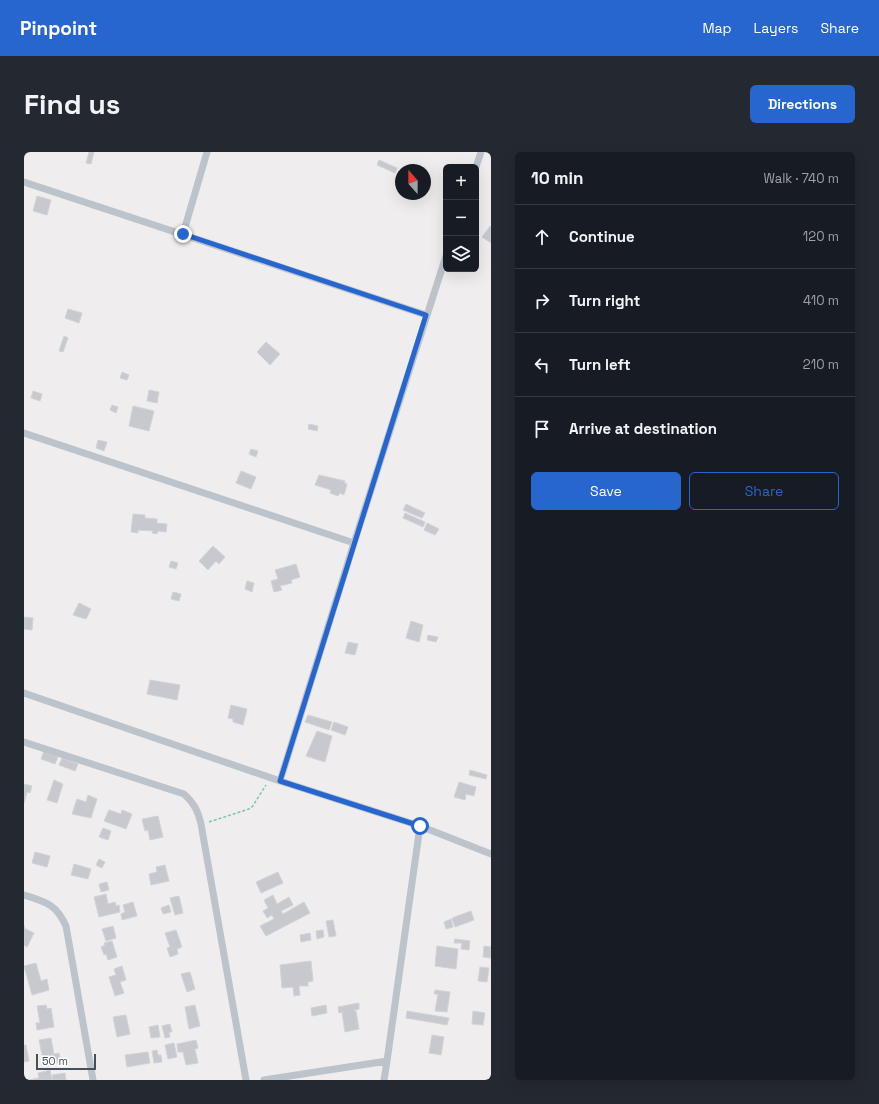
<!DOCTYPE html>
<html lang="en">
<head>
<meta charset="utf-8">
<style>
  body { margin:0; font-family:"Space Grotesk",sans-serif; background:#242831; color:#f1f3f6 }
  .controls { position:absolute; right:12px; top:12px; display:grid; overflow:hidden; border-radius:6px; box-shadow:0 4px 16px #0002 }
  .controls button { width:36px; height:36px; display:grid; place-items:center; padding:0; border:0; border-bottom:1px solid #363941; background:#171b24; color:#f1f3f6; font:20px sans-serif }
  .compass { position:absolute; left:371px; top:12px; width:36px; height:36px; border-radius:50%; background:#171b24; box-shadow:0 4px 16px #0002; rotate:339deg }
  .scale { position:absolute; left:12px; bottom:10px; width:60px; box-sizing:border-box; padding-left:4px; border:2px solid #474f59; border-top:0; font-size:11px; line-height:14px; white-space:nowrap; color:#474f59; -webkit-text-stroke:3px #fff; paint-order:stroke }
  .stop { position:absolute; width:12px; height:12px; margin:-9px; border:3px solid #2765cf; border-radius:50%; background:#fff }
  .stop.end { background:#2765cf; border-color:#fff; box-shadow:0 1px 4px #0008 }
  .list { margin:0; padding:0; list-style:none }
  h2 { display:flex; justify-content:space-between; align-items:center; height:52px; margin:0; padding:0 16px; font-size:17px }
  h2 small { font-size:13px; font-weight:400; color:#9ea1a6 }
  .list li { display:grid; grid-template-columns:26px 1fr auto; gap:12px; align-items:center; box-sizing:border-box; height:64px; padding:0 16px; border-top:1px solid #363941 }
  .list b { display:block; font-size:15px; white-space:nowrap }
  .list em { font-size:13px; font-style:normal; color:#9ea1a6 }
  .actions { display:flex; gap:8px; padding:12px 16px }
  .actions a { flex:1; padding:9px 0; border:1px solid #2765cf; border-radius:6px; text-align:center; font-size:14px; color:#2765cf }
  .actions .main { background:#2765cf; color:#fff }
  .icon { flex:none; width:22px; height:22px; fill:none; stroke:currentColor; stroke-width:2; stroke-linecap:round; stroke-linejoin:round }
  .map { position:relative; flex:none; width:467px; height:928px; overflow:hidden; border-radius:6px }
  header { display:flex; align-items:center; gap:24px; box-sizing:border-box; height:56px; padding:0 20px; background:#2765cf; color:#fff }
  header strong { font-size:19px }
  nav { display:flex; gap:22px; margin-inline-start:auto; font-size:14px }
  .intro { display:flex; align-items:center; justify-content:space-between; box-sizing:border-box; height:96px; padding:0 24px }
  h1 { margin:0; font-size:28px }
  .button { padding:10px 18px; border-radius:6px; background:#2765cf; color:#fff; font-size:14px; font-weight:700 }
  main { display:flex; gap:24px; padding:0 24px }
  aside { flex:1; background:#171b24; border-radius:6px; box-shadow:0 4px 16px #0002 }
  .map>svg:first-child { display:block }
</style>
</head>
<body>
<header>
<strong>Pinpoint</strong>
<nav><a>Map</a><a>Layers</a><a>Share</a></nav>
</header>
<div class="intro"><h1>Find us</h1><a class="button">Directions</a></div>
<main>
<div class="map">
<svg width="467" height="928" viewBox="0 0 467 928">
  <rect width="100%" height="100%" fill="#efeded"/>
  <path fill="#c7c9cf" stroke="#d1d3d8" d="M65,0H70L67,12L62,11Z
    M355,8L373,16L371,21L353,13Z
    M13,44L27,48L23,63L9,59Z
    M466,74L467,75V91L458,85Z
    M44,157L58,161L55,171L41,166Z
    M40,184L44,186L39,200L35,199Z
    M242,190L256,202L246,213L233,200Z
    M98,220L105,223L103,228L96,226Z
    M125,238L135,240L133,251L123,249Z
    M9,239L18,242L16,249L7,246Z
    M88,253L94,255L92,261L86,258Z
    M109,254L130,259L125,279L105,274Z
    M285,272L294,274L293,279L284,277Z
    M74,288L83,290L80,299L72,296Z
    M227,297L234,299L232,305L225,302Z
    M217,319L232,325L227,337L212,331Z
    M295,323L321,329L320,331L323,332L320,343L316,341L314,344L306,341L307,338L291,333Z
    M382,352L401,361L398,366L379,358Z
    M381,361L401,370L399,375L379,366Z
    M109,362L121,363V366L133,367V371L143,372L142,380L134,379L133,382L128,381L129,379L114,378V381L107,380Z
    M403,371L415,377L411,383L400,378Z
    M189,394L201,405L195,412L192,409L184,418L175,409Z
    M147,409L154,411L152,417L145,415Z
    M272,412L276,425L267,428L268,431L256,434L258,438L250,440L247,429L254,427L251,418Z
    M223,429L230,431L228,440L221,437Z
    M149,440L157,442L155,449L147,447Z
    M55,451L67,457L62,467L49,463Z
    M0,465L9,466L8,478L0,477Z
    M387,469L399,473L395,490L382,486Z
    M404,483L414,485L412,490L403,488Z
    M324,490L334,492L331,503L321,501Z
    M126,528L156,533L153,548L123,542Z
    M207,553L223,557L219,573L209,570V567L204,566Z
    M284,563L308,570L305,578L281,570Z
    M310,570L324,575L321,583L307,578Z
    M293,579L308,584L301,610L282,604Z
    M20,599L34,605L31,612L17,607Z
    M38,606L54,612L51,619L35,613Z
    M446,618L463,623L462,627L445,623Z
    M30,628L39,632L33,651L23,648Z
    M435,630L452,635L450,644L442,642L441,648L430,645Z
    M0,632L8,634L6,641L3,640L0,651Z
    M64,643L73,647L67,666L48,662L53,647L62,650Z
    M85,658L97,662L98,658L108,662L102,677L80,669Z
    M134,664L139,685L126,688L124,678L121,679L118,667Z
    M79,676L87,679L84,688L75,685Z
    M11,700L26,704L23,715L8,711Z
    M75,707L81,710L78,716L72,713Z
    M50,712L67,717L64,727L47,723Z
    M141,713L145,729L127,733L125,722L133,720L132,715Z
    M254,720L259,731L237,741L232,730Z
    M83,730L85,738L77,740L75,732Z
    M82,742L84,752L91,750L92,754L95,753L96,760L75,765L70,745Z
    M249,743L253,752L265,745L269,753L257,759L259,762L280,750L286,761L242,784L236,774L250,767L248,763L243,766L239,759L244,756L240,748Z
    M155,744L159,761L151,763L146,746Z
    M109,750L113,764L98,768L97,762L101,760L99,753Z
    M145,753L147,760L139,762L137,756Z
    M447,759L450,768L431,775L428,766Z
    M427,767L429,775L422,777L420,770Z
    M309,768L312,784L305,785L302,769Z
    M0,773V776L10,781L3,795L0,793Z
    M89,774L92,786L82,789L78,777Z
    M152,778L158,795L153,797L154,802L146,805L143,796L146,795L141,781Z
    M299,778L300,785L293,787L292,779Z
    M286,781L287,788L277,790L276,783Z
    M431,787L446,789L445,798L437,797L438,791H430Z
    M88,789L93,805L84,808L82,802L80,803L77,795L81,793L80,791Z
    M413,794L434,797L432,817L411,814Z
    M460,794L467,795V806L459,805Z
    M287,809L289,829L284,830V834H275L276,843L270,844L269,835L258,836L256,813Z
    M12,811L17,829L23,827L25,838L8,843L0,814Z
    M98,814L102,828L96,830L100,841L91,844L85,825L92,823L90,817Z
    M456,815L465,816L463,830L454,829Z
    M166,820L171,837L163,840L157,822Z
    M411,838L426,840L423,860L411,859L414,842H410Z
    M335,851V857L330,858L332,859L335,877L321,880L318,861L320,860L315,861L314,855Z
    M22,853L23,857L27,856L30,875L13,878L12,871H16L13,854Z
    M171,853L176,874L165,877L161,855Z
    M302,853L303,861L288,864L287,856Z
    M383,859L425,866L423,873L382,866Z
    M449,859L461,861L459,873L448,872Z
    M102,863L106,882L93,885L89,865Z
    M146,872L148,880H145L146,885L141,886L138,874Z
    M134,873L136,885L127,886L125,875Z
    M408,883L420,885L417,903L405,901Z
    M27,886L30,902L35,901L37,910L20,913L15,888Z
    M172,888L174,896L171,897L174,911L162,913L159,900H154L153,892Z
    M150,891L153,905L144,907L141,893Z
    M0,893H2L5,909L0,910Z
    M133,898L134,903H137L138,910L130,911L128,899Z
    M124,900L126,911L103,915L101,903Z
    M26,918L28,928H29L28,923L41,921L42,928H4L15,926L14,921Z"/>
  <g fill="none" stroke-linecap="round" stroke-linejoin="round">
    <path stroke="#79c6a5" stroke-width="1.5" stroke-dasharray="3 2" stroke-linecap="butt" d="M185,670L225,657L228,655L242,633"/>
    <path stroke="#bcc3cb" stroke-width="7" d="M452,15L457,0
      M0,30L402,163
      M159,82L183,0
      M0,281L330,391L422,104
      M0,541L256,629L396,674L467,702
      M0,590L160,642C170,651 174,659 177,672L222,928
      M256,629L330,391
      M0,743C22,750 32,752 42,774L69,928
      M240,928L363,909L396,674
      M360,928L363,909"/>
  </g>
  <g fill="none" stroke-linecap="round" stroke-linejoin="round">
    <path stroke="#2765cf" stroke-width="5" d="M159,82L402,163L256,629L396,674"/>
  </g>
</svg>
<div class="controls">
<button>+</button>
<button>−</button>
<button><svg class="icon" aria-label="layers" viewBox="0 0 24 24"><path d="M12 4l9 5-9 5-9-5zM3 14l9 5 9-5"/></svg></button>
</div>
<svg class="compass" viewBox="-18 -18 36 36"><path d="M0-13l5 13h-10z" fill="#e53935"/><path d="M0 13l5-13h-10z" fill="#9ea1a6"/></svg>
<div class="scale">50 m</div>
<div class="stop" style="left:396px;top:674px"></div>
<div class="stop end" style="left:159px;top:82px"></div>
</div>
<aside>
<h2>10 min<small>Walk · 740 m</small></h2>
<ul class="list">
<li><svg class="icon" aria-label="ahead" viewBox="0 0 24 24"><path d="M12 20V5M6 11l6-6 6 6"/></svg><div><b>Continue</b></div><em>120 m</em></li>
<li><svg class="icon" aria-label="right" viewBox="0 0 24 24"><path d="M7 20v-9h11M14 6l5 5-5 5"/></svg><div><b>Turn right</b></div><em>410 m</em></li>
<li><svg class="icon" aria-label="left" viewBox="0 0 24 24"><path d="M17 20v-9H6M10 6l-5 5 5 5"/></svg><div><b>Turn left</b></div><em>210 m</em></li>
<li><svg class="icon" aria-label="arrive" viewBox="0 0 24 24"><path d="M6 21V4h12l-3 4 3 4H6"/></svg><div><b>Arrive at destination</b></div></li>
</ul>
<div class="actions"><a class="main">Save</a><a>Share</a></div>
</aside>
</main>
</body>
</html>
